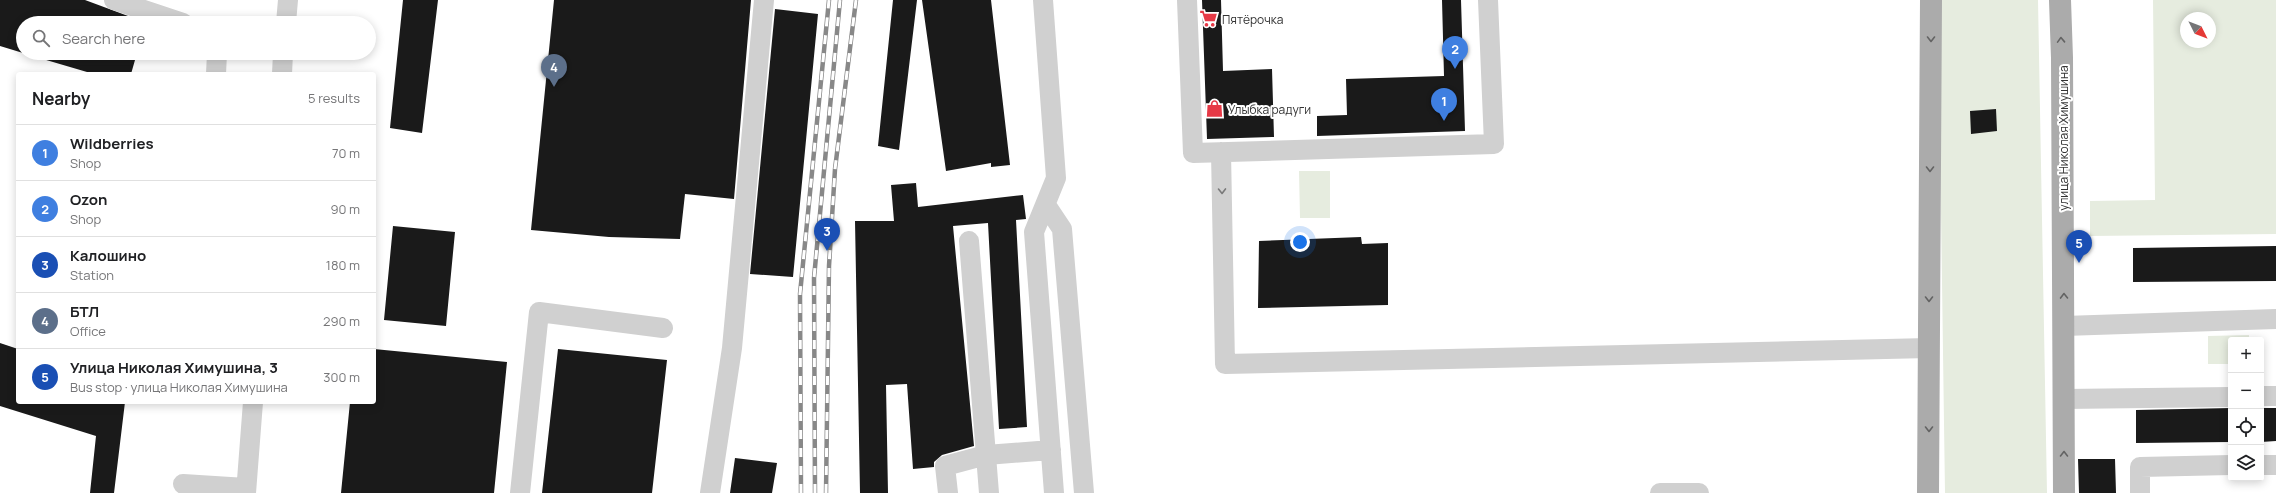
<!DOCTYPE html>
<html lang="en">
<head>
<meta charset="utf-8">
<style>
  body { margin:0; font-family:Manrope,sans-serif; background:#f2f2f2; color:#202124 }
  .controls { position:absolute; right:12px; bottom:12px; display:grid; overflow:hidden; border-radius:4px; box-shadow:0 2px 10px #0003 }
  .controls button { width:36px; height:36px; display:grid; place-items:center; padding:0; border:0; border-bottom:1px solid #e0e0e0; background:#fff; color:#202124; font:20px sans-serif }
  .compass { position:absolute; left:2180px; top:12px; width:36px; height:36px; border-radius:50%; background:#fff; box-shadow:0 2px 10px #0003; rotate:132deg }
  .you { position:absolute; left:1300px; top:242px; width:14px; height:14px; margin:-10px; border:3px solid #fff; border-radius:50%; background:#1a73e8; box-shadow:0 0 0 6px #1a73e833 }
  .badge { display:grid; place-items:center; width:26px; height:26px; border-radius:50%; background:#d93025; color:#fff; font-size:13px; font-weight:700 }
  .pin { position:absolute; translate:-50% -33px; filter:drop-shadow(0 1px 2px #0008) }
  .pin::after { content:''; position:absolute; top:21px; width:14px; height:12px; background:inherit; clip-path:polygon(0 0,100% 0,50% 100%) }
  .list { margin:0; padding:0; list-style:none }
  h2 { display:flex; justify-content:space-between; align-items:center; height:52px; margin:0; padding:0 16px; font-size:17px }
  h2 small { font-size:13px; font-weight:400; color:#757577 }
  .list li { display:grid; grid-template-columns:26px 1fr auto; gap:12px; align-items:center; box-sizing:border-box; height:56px; padding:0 16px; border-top:1px solid #e0e0e0 }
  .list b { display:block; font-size:15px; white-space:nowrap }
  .list p { margin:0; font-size:13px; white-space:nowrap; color:#757577 }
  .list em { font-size:13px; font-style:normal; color:#757577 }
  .icon { flex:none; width:22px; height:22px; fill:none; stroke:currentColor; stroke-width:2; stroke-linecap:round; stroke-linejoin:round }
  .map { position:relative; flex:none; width:2276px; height:493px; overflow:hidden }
  .search { position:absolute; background:#fff; box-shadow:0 2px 10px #0003; left:16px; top:16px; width:360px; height:44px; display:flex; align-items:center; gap:10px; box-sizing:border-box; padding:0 14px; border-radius:22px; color:#757577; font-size:15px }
  .panel { position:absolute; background:#fff; box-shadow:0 2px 10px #0003; left:16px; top:72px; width:360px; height:332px; border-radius:4px }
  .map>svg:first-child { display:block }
</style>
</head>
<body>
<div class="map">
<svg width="2276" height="493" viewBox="0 0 2276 493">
  <rect width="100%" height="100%" fill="#fff"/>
  <path fill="#e6ecdf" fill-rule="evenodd" d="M1938,0H2038L2047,493H1945Z
    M2153,0H2276V234L2090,236V201L2155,200ZM2186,18H2210V42H2186Z
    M1299,171H1330V218H1300Z
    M2249,335V340H2231V364H2208V336Z"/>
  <path fill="#1a1a1a" d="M0,0H85L147,23H23V53L0,46Z
    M403,0H438L422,133L390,128Z
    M554,0H751L734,199L685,194L680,239L609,237L531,230Z
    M893,0H917L899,150L878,146Z
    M922,0H991L1010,165L991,167V163L946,171Z
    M1202,0H1221L1223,71L1272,69L1274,137L1207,139Z
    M1442,0H1461L1465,131L1317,136V116L1347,115L1346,79L1444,76Z
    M775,9L818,14L793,277L750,274Z
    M37,53H137L131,74H86L87,72L36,57Z
    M1996,109L1997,131L1971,134L1970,111Z
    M916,183L918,207L1023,195L1026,219L1016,220L1027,427L999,429L988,223L953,226L974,446L942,455L934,462V467L913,469L907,384L886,385L888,493H860L855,221H894L891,185Z
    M393,226L455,232L446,326L384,320Z
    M1361,237L1362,244L1388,243V305L1258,308L1259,241Z
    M2276,246V281L2133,282V248Z
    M0,343L18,349V402H125L114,493H90L96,436L0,406Z
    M374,349L507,362L494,493H341L350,402H374Z
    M558,349L667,360L652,493H542Z
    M2231,408V442L2136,443V410Z
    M2261,408H2276V441L2261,442Z
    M735,458L777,463L772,493H730Z
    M2078,459H2115L2116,493H2079Z"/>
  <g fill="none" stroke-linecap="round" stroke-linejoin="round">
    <path stroke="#d0d0d0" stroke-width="20" d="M114,0L183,23
      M1043,0L1056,178L1034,232L1054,493
      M1187,0L1193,153L1494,144L1488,0
      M286,23L288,0
      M216,74L217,53
      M282,74L283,53
      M1221,152L1225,364L1929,348
      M1046,205L1062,229L1084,493
      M969,241L989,493
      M2064,326L2276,319
      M2261,396H2276
      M2064,399L2231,397
      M2261,465H2276
      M183,484L246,488
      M246,493L253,402
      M520,493L539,312L663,328
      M710,493L732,348L764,0
      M948,493L945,466L986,455L1051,450
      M1660,493H1699
      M2140,493V467L2231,465"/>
    <path stroke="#ababab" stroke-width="22" d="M2060,0L2062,58L2064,493
      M1928,493L1931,0"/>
    <defs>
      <path id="rail" d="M801,493L800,294L829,0
        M815,493L814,278L840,0
        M826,493L829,266L835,169L856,0"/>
    </defs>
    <use href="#rail" stroke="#888" stroke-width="4.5"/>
    <use href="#rail" stroke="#fff" stroke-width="3" stroke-dasharray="9" stroke-linecap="butt"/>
  </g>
  <defs><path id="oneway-chevron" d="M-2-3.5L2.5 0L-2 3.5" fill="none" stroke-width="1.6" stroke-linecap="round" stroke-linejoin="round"/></defs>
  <g stroke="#636363">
    <use href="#oneway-chevron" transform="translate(1931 39) rotate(90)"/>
    <use href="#oneway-chevron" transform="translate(2061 40) rotate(-92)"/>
    <use href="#oneway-chevron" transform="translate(1930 169) rotate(90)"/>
    <use href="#oneway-chevron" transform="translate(2064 296) rotate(-91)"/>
    <use href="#oneway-chevron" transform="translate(1929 299) rotate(90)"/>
    <use href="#oneway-chevron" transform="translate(1929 429) rotate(90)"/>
    <use href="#oneway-chevron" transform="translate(2064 454) rotate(-90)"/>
  </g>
  <use stroke="#7a7a7a" href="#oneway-chevron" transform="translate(1222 191) rotate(89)"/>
  <defs>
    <symbol id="supermarket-bare" viewBox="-9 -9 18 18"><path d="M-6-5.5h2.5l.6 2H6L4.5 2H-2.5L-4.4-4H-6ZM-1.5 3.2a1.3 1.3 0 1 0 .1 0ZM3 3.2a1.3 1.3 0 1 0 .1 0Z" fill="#e63946" stroke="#fff" stroke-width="2.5" paint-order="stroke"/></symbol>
    <symbol id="shop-bare" viewBox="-9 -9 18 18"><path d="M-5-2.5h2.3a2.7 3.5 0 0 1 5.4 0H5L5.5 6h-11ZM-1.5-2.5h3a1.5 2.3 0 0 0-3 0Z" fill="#e63946" stroke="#fff" stroke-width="2.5" paint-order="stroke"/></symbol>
  </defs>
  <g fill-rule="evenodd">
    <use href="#supermarket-bare" x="1196" y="6" width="25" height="25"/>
    <use href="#shop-bare" x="1202" y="96" width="25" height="25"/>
  </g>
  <g text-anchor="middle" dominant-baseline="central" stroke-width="4" stroke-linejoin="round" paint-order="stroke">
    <g font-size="12" fill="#333" stroke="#fff" text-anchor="start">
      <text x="1222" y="19">Пятёрочка</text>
      <text x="1228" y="109">Улыбка радуги</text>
    </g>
    <g font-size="12" fill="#333" stroke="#fff">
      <text transform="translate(2063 138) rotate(-90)">улица Николая Химушина</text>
    </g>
  </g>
</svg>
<div class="controls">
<button>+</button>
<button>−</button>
<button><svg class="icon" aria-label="locate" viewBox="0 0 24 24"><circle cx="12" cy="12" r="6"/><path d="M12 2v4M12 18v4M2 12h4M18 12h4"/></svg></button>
<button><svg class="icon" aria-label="layers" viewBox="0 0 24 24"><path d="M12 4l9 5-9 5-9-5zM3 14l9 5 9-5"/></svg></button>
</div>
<svg class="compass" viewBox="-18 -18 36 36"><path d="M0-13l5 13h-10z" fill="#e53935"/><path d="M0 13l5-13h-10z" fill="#757577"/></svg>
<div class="you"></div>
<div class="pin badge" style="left:1444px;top:121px;background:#3f7fe0">1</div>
<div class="pin badge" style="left:1455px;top:69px;background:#3f7fe0">2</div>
<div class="pin badge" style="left:827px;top:251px;background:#1a4fb4">3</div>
<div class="pin badge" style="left:554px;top:87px;background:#5c6f8a">4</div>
<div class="pin badge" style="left:2079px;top:263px;background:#1a4fb4">5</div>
<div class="search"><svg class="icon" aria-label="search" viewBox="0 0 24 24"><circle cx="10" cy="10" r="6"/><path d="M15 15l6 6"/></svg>Search here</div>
<section class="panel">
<h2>Nearby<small>5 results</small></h2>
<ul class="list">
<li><span class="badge" style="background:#3f7fe0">1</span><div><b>Wildberries</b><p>Shop</p></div><em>70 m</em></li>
<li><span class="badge" style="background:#3f7fe0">2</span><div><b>Ozon</b><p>Shop</p></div><em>90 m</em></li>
<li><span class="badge" style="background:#1a4fb4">3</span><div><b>Калошино</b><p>Station</p></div><em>180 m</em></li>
<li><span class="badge" style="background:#5c6f8a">4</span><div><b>БТЛ</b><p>Office</p></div><em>290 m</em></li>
<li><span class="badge" style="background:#1a4fb4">5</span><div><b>Улица Николая Химушина, 3</b><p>Bus stop · улица Николая Химушина</p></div><em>300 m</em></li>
</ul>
</section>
</div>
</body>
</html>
